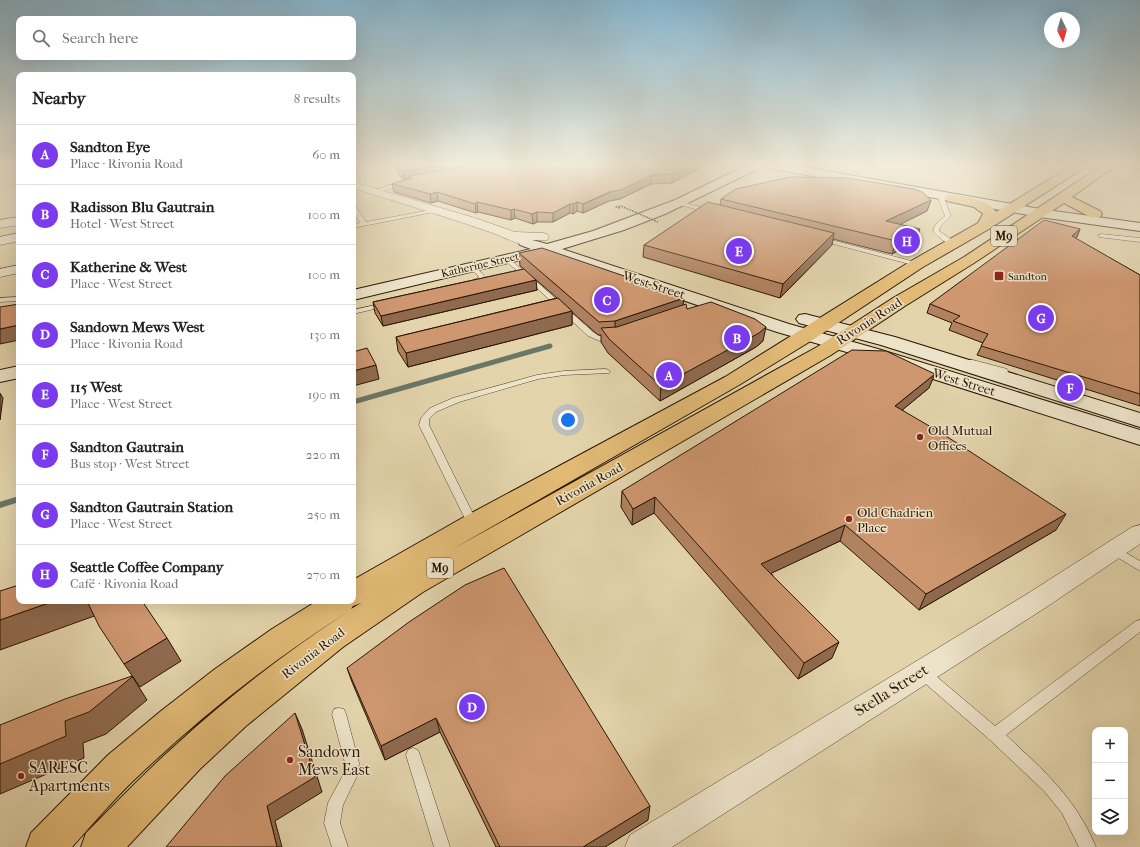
<!DOCTYPE html>
<html lang="en">
<head>
<meta charset="utf-8">
<style>
  body { margin:0; font-family:"IM FELL French Canon",serif; background:#f6f6f6; color:#202124 }
  .controls { position:absolute; right:12px; bottom:12px; display:grid; overflow:hidden; border-radius:8px; box-shadow:0 4px 16px #0002 }
  .controls button { width:36px; height:36px; display:grid; place-items:center; padding:0; border:0; border-bottom:1px solid #e0e0e0; background:#fff; color:#202124; font:20px sans-serif }
  .compass { position:absolute; left:1044px; top:12px; width:36px; height:36px; border-radius:50%; background:#fff; box-shadow:0 4px 16px #0002; rotate:175deg }
  .you { position:absolute; left:568px; top:420px; width:14px; height:14px; margin:-10px; border:3px solid #fff; border-radius:50%; background:#1a73e8; box-shadow:0 0 0 6px #1a73e833 }
  .badge { display:grid; place-items:center; width:26px; height:26px; border-radius:50%; background:#7c3aed; color:#fff; font-size:13px; font-weight:700 }
  .pin { position:absolute; translate:-50% -50%; border:2px solid #fff; box-shadow:0 1px 4px #0006 }
  .list { margin:0; padding:0; list-style:none }
  h2 { display:flex; justify-content:space-between; align-items:center; height:52px; margin:0; padding:0 16px; font-size:17px }
  h2 small { font-size:13px; font-weight:400; color:#757577 }
  .list li { display:grid; grid-template-columns:26px 1fr auto; gap:12px; align-items:center; box-sizing:border-box; height:60px; padding:0 16px; border-top:1px solid #e0e0e0 }
  .list b { display:block; font-size:15px; white-space:nowrap }
  .list p { margin:0; font-size:13px; white-space:nowrap; color:#757577 }
  .list em { font-size:13px; font-style:normal; color:#757577 }
  .icon { flex:none; width:22px; height:22px; fill:none; stroke:currentColor; stroke-width:2; stroke-linecap:round; stroke-linejoin:round }
  .map { position:relative; flex:none; width:1140px; height:847px; overflow:hidden }
  .search { position:absolute; background:#fff; box-shadow:0 4px 16px #0002; left:16px; top:16px; width:340px; height:44px; display:flex; align-items:center; gap:10px; box-sizing:border-box; padding:0 14px; border-radius:8px; color:#757577; font-size:15px }
  .panel { position:absolute; background:#fff; box-shadow:0 4px 16px #0002; left:16px; top:72px; width:340px; height:532px; border-radius:8px }
  .map>svg:first-child { display:block }
</style>
</head>
<body>
<div class="map">
<svg width="1140" height="847" viewBox="0 0 1140 847">
  <rect width="100%" height="100%" fill="#e3d4ac"/>
  <filter id="stains"><feTurbulence type="fractalNoise" baseFrequency=".005" numOctaves="4"/><feColorMatrix values="0 0 0 0 .2 0 0 0 0 .09 0 0 0 0 .02 0 0 0 .5 -.17"/></filter>
  <radialGradient id="worn" r=".72"><stop offset=".6" stop-color="#630" stop-opacity="0"/><stop offset="1" stop-color="#630" stop-opacity=".3"/></radialGradient>
  <g fill="none" stroke-linecap="round" stroke-linejoin="round">
    <path stroke="#6a7767" stroke-width="5" d="M353,402L550,346"/>
    <path stroke="#6a7767" stroke-width="6" d="M0,505L19,499"/>
    <defs>
      <path id="lane" d="M1110,165L1140,169V171L1108,167V165Z
        M403,181L406,183L405,184L372,194L369,192Z
        M940,193L943,195L951,216L940,227L939,231L955,242V244C947,245 938,237 933,231L935,225L945,216L937,195Z
        M679,201L711,210L712,211L709,213L677,204L676,203Z
        M353,204L355,205L366,222L436,209L439,211L353,228V224L360,223L353,211Z
        M1101,234L1140,238V242L1099,237L1098,236Z
        M820,237L919,263L920,264L917,266L818,240V238Z
        M504,258H508L529,275L593,332L600,336H616V340L600,341L588,336L525,277L504,260Z
        M473,265L475,266L486,278L473,284L470,282L479,277L470,267Z
        M19,297V301L0,302V298Z
        M385,303L387,304V306L353,314V310Z
        M967,360H973L1007,369L1008,371L1007,373H1001L967,364L966,362Z
        M606,369L610,371L609,373L564,375L538,379L459,402L436,412L429,419V425L478,524L477,527L473,528L469,527L419,425L421,418L430,408L453,398L537,375L564,371Z
        M1114,546L1140,561V571L1110,553L1108,550L1110,547Z
        M1140,620V632L1006,735C1044,771 1075,797 1096,847H1079L1062,813L1044,791L990,740L919,678L917,674L919,670L924,668L929,670L995,726L1136,621Z
        M339,708L344,709L346,714L359,763L358,774L343,805L340,823L348,847H332L324,823L328,803L344,773L345,763L332,714L334,709Z
        M413,748L418,750L420,755L450,847H434L406,755L408,750Z"/>
      <path id="street" d="M353,182L475,218L515,232L543,233L547,234L549,237L547,240H530L531,242L530,245C522,247 499,235 490,232C445,216 399,203 353,188Z
        M19,217V225L0,228V220Z
        M19,233V241L0,245V237Z
        M19,265V273L0,277V269Z
        M1140,525V544L1045,608L672,847H625L630,835L1027,594L1132,527Z"/>
      <path id="secondary" d="M749,164H787L1040,209L1140,223V231L1040,217L762,167L665,214L624,230L562,249L789,324L878,349L1140,430V445L864,357L777,332L546,254L353,300V290L531,249L520,245L518,242L520,239L525,238L547,244L593,231L675,200Z
        M805,314L895,337L1140,413V427L881,345L799,323L796,319L799,315Z
        M19,366V378L0,382V370Z"/>
      <path id="primary" d="M1075,164H1090L989,229L923,267L814,339L739,385L451,550L817,347L893,298L964,257L1104,164H1118L1072,197L1100,211L1102,214L1100,217H1090L1064,203L974,263L905,306L831,355L423,592L343,647L246,726L200,769L127,847H81L86,833C116,803 145,772 177,744C230,695 289,650 349,611C272,660 200,717 134,780C112,801 92,825 72,847H26L31,833L108,755L161,711L215,669L272,629L317,601H353V580L464,517L725,377L911,261L978,223L983,214L982,213L974,207L947,201L945,198L947,195L952,194C968,198 986,198 996,212ZM361,603L351,609L353,606Z"/>
    </defs>
    <use href="#lane" stroke="#58462e" stroke-width="1"/>
    <use href="#street" stroke="#58462e" stroke-width="1"/>
    <use href="#secondary" stroke="#2a1604" stroke-width="2"/>
    <use href="#primary" stroke="#2a1604" stroke-width="2"/>
    <path stroke="#2a1604" stroke-width="1.5" stroke-dasharray="2 1" stroke-linecap="butt" d="M620,208L616,207L621,206"/>
    <use href="#lane" fill="#ede3c9" fill-rule="evenodd"/>
    <use href="#street" fill="#ede3c9" fill-rule="evenodd"/>
    <use href="#secondary" fill="#ede3c9" fill-rule="evenodd"/>
    <use href="#primary" fill="#e2ba76" fill-rule="evenodd"/>
    <path stroke="#2a1604" stroke-width="1.5" stroke-dasharray="2 1" stroke-linecap="butt" d="M621,206L658,222"/>
  </g>
  <path fill="#b18260" stroke="#2a1604" d="M405,164H702V167L672,183L651,184L620,199L609,201L583,213L577,211L573,214L570,213L553,222H537L533,224L515,218L511,220L478,212L476,213L438,201L431,203L394,192L392,184L407,179L404,180L398,174L397,166Z
    M721,199L931,200L927,211L900,224L916,241L892,254L833,239L832,245L780,298L643,257L644,245L720,205Z
    M1080,229L1077,237L1075,238L1140,275V406L977,355L983,343L949,330L952,323L927,313L930,304Z
    M519,253L684,298L683,305L687,309L763,341L756,347L660,401L608,353L601,342V335H598L572,312V325L408,367L398,351L396,337L557,298L535,279L537,290L383,326L375,313L373,302L524,269L520,266Z
    M929,388L902,410L1056,530L919,610L840,541L771,573L832,658L798,679L654,513L632,525L621,507L622,491Z
    M347,668L648,820L605,847H496L440,732L385,760L352,682Z"/>
  <path fill="#906a4e" stroke="#2a1604" d="M450,164H463L464,171L409,176V179L404,180L403,171Z
    M691,164H702V167L672,183V174Z
    M652,175L651,184L620,199L609,201L583,213V204Z
    M437,192L438,201L431,203L430,194Z
    M931,200L927,211L883,233L886,221Z
    M477,202L478,212L476,213L475,204Z
    M577,202V211L573,214V204Z
    M570,204V213L553,222V213Z
    M514,209L515,218L511,220V210Z
    M537,212V222L533,224L532,214Z
    M920,229L916,241L892,254L896,241Z
    M1080,229L1077,237L1068,244L1072,236Z
    M834,233L832,245L780,298L783,284Z
    M536,280L537,290L383,326L381,316Z
    M684,298L682,312L615,335V321Z
    M572,311V325L408,367L406,353Z
    M19,325V340L0,344V329Z
    M766,327L763,341L756,347L660,401L661,386Z
    M376,365L379,379L353,386V371Z
    M935,374L929,388L889,421L895,406Z
    M0,393L3,398L0,420Z
    M655,497L654,513L632,525L633,509Z
    M1066,514L1056,530L919,610L926,594Z
    M845,525L840,541L757,580L761,564Z
    M54,601H88L97,615L0,650V620Z
    M167,638L181,661L140,687L124,664Z
    M839,642L832,658L798,679L804,663Z
    M132,676L147,700L106,734L83,743L84,758L0,794V764L65,721Z
    M295,713L302,729L322,792L275,821L282,847H277L267,806Z
    M436,718L440,732L385,760L381,746Z
    M650,806L648,820L605,847H583Z"/>
  <path fill="#ce9770" stroke="#2a1604" d="M405,164H450L403,171L397,166Z
    M463,164H691L672,174L652,175L621,190L609,192L583,204L577,202L573,204H570L553,213L537,212L532,214L514,209L511,210L477,202L475,204L437,192L430,194L392,184L412,178L409,176L462,167Z
    M790,177L848,178L914,189L922,192L931,200L886,221L920,229L896,241L721,199L736,189Z
    M708,202L834,233L783,284L644,245Z
    M1044,220L1080,229L1072,236L1140,275V394L981,346L988,334L953,321L960,316L930,304Z
    M542,248L683,296L684,298L615,321L599,322L519,253Z
    M524,269L536,280L381,316L373,302Z
    M558,298L572,311L406,353L396,337Z
    M711,302L755,319L766,327L759,333L661,386L609,339L601,328L617,327L686,304L687,309Z
    M19,304V325L0,329V307Z
    M367,348L376,365L353,371V352Z
    M852,350L886,351L935,374L895,406L943,434L1066,514L926,594L845,525L761,564L839,642L804,663L655,497L633,509L622,491Z
    M504,568L650,806L583,847H500L436,718L381,746L347,668L409,622L465,585Z
    M19,585V601H54L0,620V591Z
    M87,601H142L167,638L124,664L99,626Z
    M132,676V677L89,712L65,721L66,736L0,764V725L65,699Z
    M295,713L315,777L267,806L277,847H166L225,776Z"/>
  <linearGradient id="sky" x2="0" y2="1"><stop stop-color="#87b6cf"/><stop offset="0.58" stop-color="#f2ecda"/><stop offset="1" stop-color="#f2ecda" stop-opacity="0"/></linearGradient>
  <rect width="1140" height="283" fill="url(#sky)"/>
  <g fill="#8f2418" stroke="#ede3c9" stroke-width="1.5">
    <rect x="994" y="271" width="10" height="10" rx="2"/>
    <circle cx="920" cy="437" r="4"/>
    <circle cx="849" cy="519" r="4"/>
    <circle cx="290" cy="760" r="4"/>
    <circle cx="21" cy="776" r="4"/>
  </g>
  <g text-anchor="middle" dominant-baseline="central" stroke-width="3" stroke-linejoin="round" paint-order="stroke">
    <g font-size="11" fill="#2a1604" stroke="#ede3c9">
      <text transform="translate(480 265) rotate(-13)">Katherine Street</text>
    </g>
    <g font-size="11" fill="#2a1604" stroke="#ede3c9" text-anchor="start">
      <text x="1008" y="276">Sandton</text>
    </g>
    <g fill="#ede3c9" stroke="#64543f" stroke-width="1">
      <rect x="991" y="226" width="26" height="20" rx="3"/>
      <rect x="427" y="558" width="26" height="20" rx="3"/>
    </g>
    <g font-size="12" font-weight="bold" fill="#2a1604">
      <text x="1004" y="236">M9</text>
      <text x="440" y="568">M9</text>
    </g>
    <g font-size="13" fill="#2a1604" stroke="#ede3c9">
      <text transform="translate(654 285) rotate(18)">West Street</text>
      <text transform="translate(869 321) rotate(-33)">Rivonia Road</text>
      <text transform="translate(964 382) rotate(17)">West Street</text>
      <text transform="translate(589 484) rotate(-29)">Rivonia Road</text>
      <text transform="translate(313 653) rotate(-37)">Rivonia Road</text>
    </g>
    <g font-size="13" fill="#2a1604" stroke="#ede3c9" text-anchor="start">
      <text x="928" y="430">Old Mutual<tspan x="928" dy="15">Offices</tspan></text>
      <text x="857" y="512">Old Chadrien<tspan x="857" dy="15">Place</tspan></text>
    </g>
    <g font-size="16" fill="#2a1604" stroke="#ede3c9">
      <text transform="translate(891 690) rotate(-32)">Stella Street</text>
    </g>
    <g font-size="16" fill="#2a1604" stroke="#ede3c9" text-anchor="start">
      <text x="298" y="751">Sandown<tspan x="298" dy="18">Mews East</tspan></text>
      <text x="29" y="767">SARESC<tspan x="29" dy="18">Apartments</tspan></text>
    </g>
  </g>
  <rect width="100%" height="100%" filter="url(#stains)"/>
  <rect width="100%" height="100%" fill="url(#worn)"/>
</svg>
<div class="controls">
<button>+</button>
<button>−</button>
<button><svg class="icon" aria-label="layers" viewBox="0 0 24 24"><path d="M12 4l9 5-9 5-9-5zM3 14l9 5 9-5"/></svg></button>
</div>
<svg class="compass" viewBox="-18 -18 36 36"><path d="M0-13l5 13h-10z" fill="#e53935"/><path d="M0 13l5-13h-10z" fill="#757577"/></svg>
<div class="you"></div>
<div class="pin badge" style="left:669px;top:375px">A</div>
<div class="pin badge" style="left:737px;top:338px">B</div>
<div class="pin badge" style="left:607px;top:300px">C</div>
<div class="pin badge" style="left:472px;top:707px">D</div>
<div class="pin badge" style="left:739px;top:251px">E</div>
<div class="pin badge" style="left:1070px;top:388px">F</div>
<div class="pin badge" style="left:1041px;top:318px">G</div>
<div class="pin badge" style="left:907px;top:241px">H</div>
<div class="search"><svg class="icon" aria-label="search" viewBox="0 0 24 24"><circle cx="10" cy="10" r="6"/><path d="M15 15l6 6"/></svg>Search here</div>
<section class="panel">
<h2>Nearby<small>8 results</small></h2>
<ul class="list">
<li><span class="badge">A</span><div><b>Sandton Eye</b><p>Place · Rivonia Road</p></div><em>60 m</em></li>
<li><span class="badge">B</span><div><b>Radisson Blu Gautrain</b><p>Hotel · West Street</p></div><em>100 m</em></li>
<li><span class="badge">C</span><div><b>Katherine &amp; West</b><p>Place · West Street</p></div><em>100 m</em></li>
<li><span class="badge">D</span><div><b>Sandown Mews West</b><p>Place · Rivonia Road</p></div><em>130 m</em></li>
<li><span class="badge">E</span><div><b>115 West</b><p>Place · West Street</p></div><em>190 m</em></li>
<li><span class="badge">F</span><div><b>Sandton Gautrain</b><p>Bus stop · West Street</p></div><em>220 m</em></li>
<li><span class="badge">G</span><div><b>Sandton Gautrain Station</b><p>Place · West Street</p></div><em>250 m</em></li>
<li><span class="badge">H</span><div><b>Seattle Coffee Company</b><p>Café · Rivonia Road</p></div><em>270 m</em></li>
</ul>
</section>
</div>
</body>
</html>
